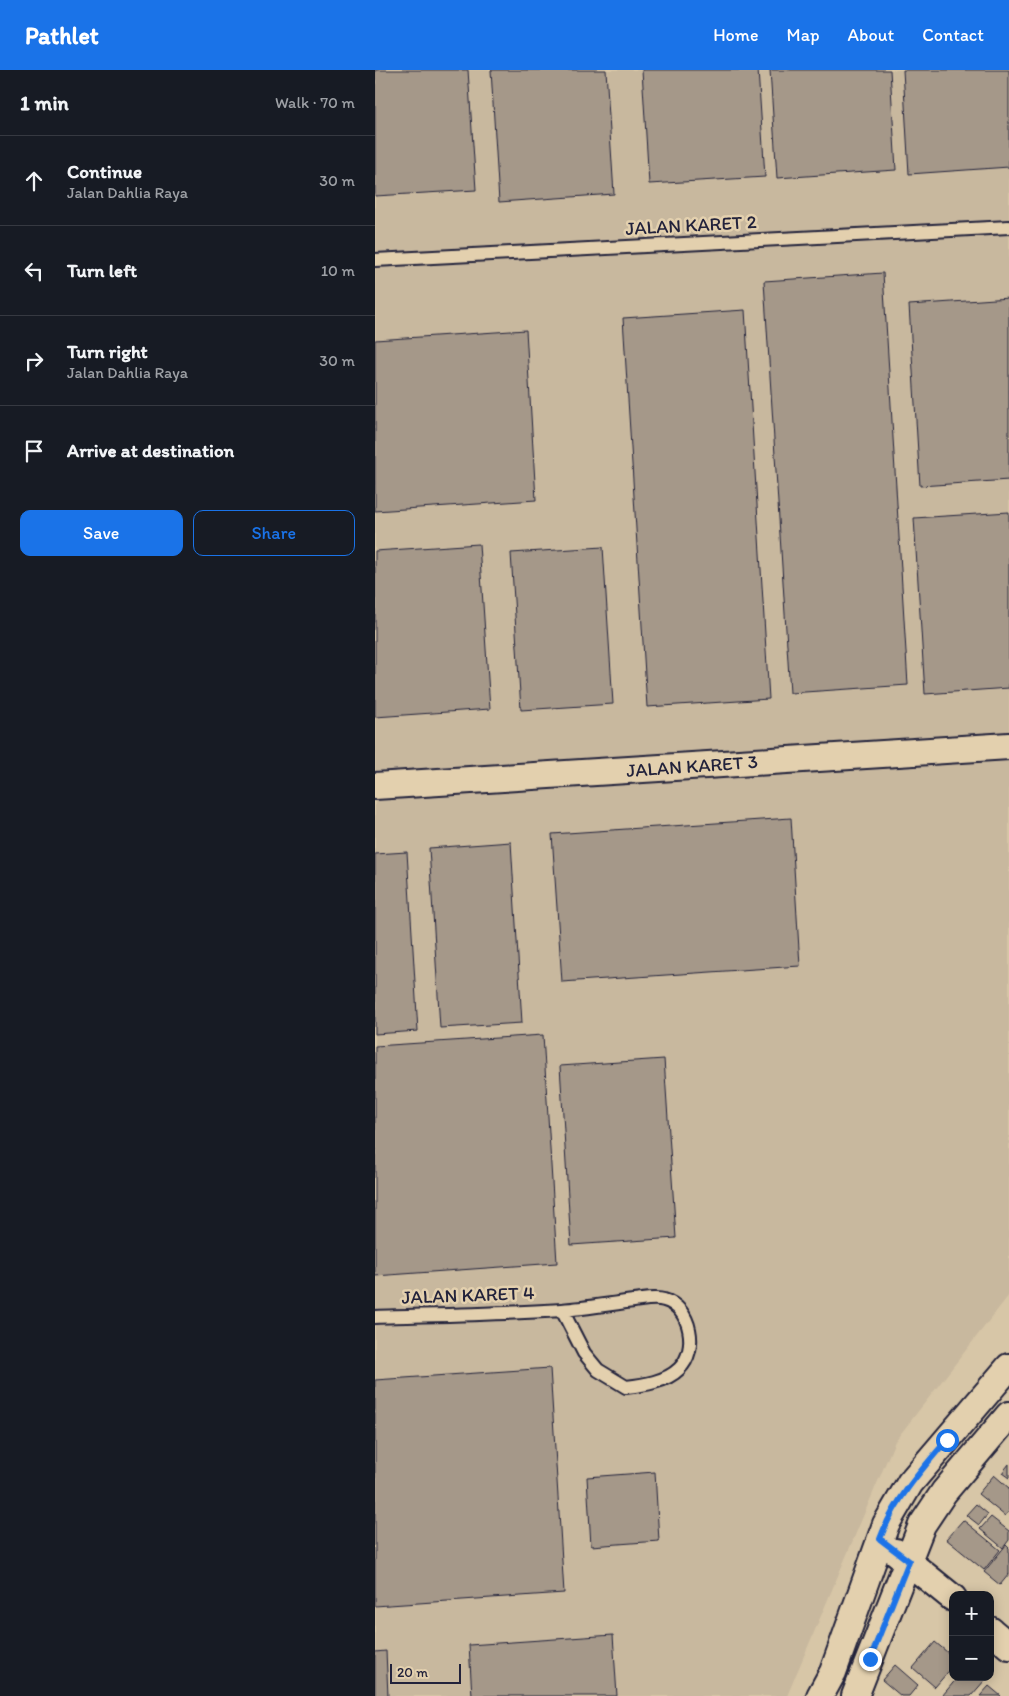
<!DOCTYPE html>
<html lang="en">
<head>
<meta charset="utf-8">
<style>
  body { margin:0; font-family:Itim,sans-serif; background:#20242c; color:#f1f3f6 }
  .controls { position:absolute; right:15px; bottom:15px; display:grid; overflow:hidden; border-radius:10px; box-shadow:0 2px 12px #0003 }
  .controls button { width:45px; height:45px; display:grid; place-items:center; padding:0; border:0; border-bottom:1px solid #363941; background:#171b24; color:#f1f3f6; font:25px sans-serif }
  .scale { position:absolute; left:15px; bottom:12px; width:71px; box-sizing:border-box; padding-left:5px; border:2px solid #22223b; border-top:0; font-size:14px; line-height:18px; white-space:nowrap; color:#22223b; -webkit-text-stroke:4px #e3d0ae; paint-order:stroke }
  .stop { position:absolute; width:15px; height:15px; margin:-11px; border:4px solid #1a73e8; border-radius:50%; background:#fff }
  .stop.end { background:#1a73e8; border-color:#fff; box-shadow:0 1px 5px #0008 }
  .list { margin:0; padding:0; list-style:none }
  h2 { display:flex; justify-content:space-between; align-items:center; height:65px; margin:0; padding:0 20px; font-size:21px }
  h2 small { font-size:16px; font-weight:400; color:#9ea1a6 }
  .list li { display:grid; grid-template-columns:32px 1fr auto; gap:15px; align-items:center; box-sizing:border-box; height:90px; padding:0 20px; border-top:1px solid #363941 }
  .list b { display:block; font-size:19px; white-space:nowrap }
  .list p { margin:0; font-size:16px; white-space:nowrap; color:#9ea1a6 }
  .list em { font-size:16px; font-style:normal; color:#9ea1a6 }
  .actions { display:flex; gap:10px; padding:15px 20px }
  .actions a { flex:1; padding:11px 0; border:1px solid #1a73e8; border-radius:10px; text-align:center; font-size:18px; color:#1a73e8 }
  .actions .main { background:#1a73e8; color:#fff }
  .icon { flex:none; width:28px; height:28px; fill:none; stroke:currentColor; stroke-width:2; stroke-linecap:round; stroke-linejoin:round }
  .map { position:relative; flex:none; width:634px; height:1626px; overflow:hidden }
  header { display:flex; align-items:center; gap:30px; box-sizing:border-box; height:70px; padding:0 25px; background:#1a73e8; color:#fff }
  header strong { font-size:24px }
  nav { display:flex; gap:28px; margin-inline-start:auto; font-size:18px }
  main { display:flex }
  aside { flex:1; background:#171b24 }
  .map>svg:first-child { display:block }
</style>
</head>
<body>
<header>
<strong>Pathlet</strong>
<nav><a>Home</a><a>Map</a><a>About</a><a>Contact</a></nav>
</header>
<main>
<aside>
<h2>1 min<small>Walk · 70 m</small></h2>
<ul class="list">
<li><svg class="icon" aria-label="ahead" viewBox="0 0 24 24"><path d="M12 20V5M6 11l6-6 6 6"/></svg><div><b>Continue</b><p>Jalan Dahlia Raya</p></div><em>30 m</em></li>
<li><svg class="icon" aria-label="left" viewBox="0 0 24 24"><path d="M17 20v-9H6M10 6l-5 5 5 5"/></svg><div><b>Turn left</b></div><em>10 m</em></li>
<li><svg class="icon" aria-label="right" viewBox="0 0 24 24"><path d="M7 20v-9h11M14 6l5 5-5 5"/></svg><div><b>Turn right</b><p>Jalan Dahlia Raya</p></div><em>30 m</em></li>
<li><svg class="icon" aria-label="arrive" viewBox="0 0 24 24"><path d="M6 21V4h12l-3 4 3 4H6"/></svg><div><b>Arrive at destination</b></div></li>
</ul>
<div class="actions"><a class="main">Save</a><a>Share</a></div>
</aside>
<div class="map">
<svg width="634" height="1626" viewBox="0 0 634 1626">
  <rect width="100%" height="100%" fill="#d7c6a7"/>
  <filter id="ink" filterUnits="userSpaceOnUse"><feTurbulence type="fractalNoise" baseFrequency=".02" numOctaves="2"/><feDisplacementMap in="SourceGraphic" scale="10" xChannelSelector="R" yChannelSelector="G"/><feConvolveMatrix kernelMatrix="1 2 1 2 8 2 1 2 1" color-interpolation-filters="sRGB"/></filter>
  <g filter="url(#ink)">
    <path fill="#c8b89e" d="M0,0H634V1225L520,1371L412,1626H0Z"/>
    <path fill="#a59889" stroke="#22223b" d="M0,0H93L101,120L0,126Z
      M116,0H231L239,124L124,132Z
      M267,0H383L390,107L274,114Z
      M395,0H515L521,100L402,108Z
      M528,0H634V97L534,104Z
      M508,203L533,615L415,623L389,211Z
      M634,228V410L545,416L534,235Z
      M370,240L394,629L272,637L248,248Z
      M151,260L161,430L0,441V270Z
      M634,442V618L550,624L539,448Z
      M104,474L115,639L0,647V481Z
      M228,477L238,634L146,640L136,483Z
      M416,748L425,896L187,912L177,764Z
      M136,772L147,953L65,958L54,778Z
      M32,782L43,961L0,964V784Z
      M168,965L182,1193L0,1206V976Z
      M289,989L301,1168L196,1175L185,996Z
      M175,1298L189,1523L0,1536V1310Z
      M634,1394V1408L627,1403Z
      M280,1402L284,1471L216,1476L212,1407Z
      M619,1405L634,1418V1441L630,1446L603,1424Z
      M601,1434L613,1444L604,1455L591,1445Z
      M616,1447L634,1461V1470L628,1478L605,1459Z
      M588,1450L625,1480L609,1500L571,1469Z
      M631,1475L634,1478V1504L625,1515L609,1502Z
      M238,1565L242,1626H97L94,1575Z
      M560,1572L578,1587V1596L560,1617L538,1598Z
      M11,1581L13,1626H0V1582Z
      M520,1595L543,1615L534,1626H526L507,1610Z
      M583,1607H607L610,1610L596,1626H567Z
      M614,1616L626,1626H605Z"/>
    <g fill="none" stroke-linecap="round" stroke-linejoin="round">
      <defs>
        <path id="service" d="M0,190L634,157
          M0,1247C62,1245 125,1244 187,1240C211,1238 235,1234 259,1231C268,1230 280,1227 289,1230C316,1237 324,1280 304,1299C291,1312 268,1315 251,1317L223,1300L209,1283L187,1240"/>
        <path id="minor" d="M0,716L634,676
          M521,1482L578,1528
          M615,1560L634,1576
          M445,1626L458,1602L511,1454L535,1413L634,1297
          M480,1626L547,1455L569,1422L634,1345"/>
      </defs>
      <use href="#service" stroke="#22223b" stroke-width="16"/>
      <use href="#minor" stroke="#22223b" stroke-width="30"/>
      <use href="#service" stroke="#e3d0ae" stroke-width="12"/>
      <use href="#minor" stroke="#e3d0ae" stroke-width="26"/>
    </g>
  </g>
  <g fill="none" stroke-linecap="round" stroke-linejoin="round" filter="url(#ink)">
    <path stroke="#1a73e8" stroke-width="6" d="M495,1589L534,1491L505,1469C519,1431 546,1400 572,1370"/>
  </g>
  <g text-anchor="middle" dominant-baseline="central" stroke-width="5" stroke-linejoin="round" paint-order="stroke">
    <g font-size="19" fill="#22223b" stroke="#e3d0ae">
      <text transform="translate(316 155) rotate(-3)">JALAN KARET 2</text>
      <text transform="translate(317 696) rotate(-4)">JALAN KARET 3</text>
      <text transform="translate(93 1225) rotate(-2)">JALAN KARET 4</text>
    </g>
  </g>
</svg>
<div class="controls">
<button>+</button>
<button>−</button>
</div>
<div class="scale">20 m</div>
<div class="stop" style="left:572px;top:1370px"></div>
<div class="stop end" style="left:495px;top:1589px"></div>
</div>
</main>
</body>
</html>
